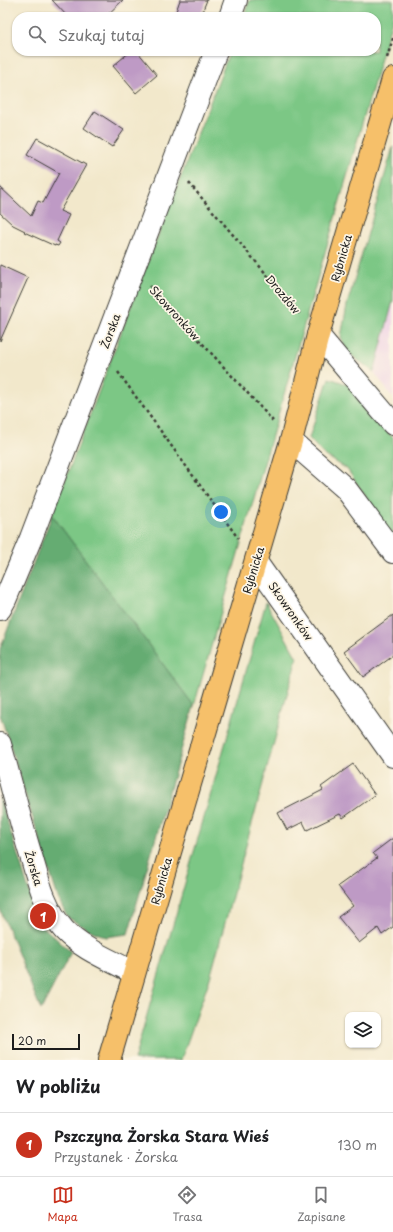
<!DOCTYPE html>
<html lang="pl">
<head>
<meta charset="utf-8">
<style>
  body { margin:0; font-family:"Playpen Sans",sans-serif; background:#f2f2f2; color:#202124 }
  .controls { position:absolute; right:12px; bottom:12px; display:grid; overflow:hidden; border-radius:8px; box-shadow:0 1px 3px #0004 }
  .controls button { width:36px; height:36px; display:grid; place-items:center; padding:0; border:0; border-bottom:1px solid #e0e0e0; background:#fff; color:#202124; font:20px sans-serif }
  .scale { position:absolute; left:12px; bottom:10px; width:68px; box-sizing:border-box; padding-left:4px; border:2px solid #1c1c1c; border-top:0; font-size:11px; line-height:14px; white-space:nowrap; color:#1c1c1c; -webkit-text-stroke:3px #fcf5e5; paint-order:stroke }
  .you { position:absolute; left:221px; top:512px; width:14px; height:14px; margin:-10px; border:3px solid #fff; border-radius:50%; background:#1a73e8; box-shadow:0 0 0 6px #1a73e833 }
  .badge { display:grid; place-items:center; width:26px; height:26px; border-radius:50%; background:#c8321e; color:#fff; font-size:13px; font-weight:700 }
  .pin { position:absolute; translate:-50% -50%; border:2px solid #fff; box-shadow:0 1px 4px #0006 }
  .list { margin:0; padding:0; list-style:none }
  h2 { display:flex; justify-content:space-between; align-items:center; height:52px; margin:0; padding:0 16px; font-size:17px }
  h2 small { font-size:13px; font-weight:400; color:#757577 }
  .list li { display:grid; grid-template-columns:26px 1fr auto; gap:12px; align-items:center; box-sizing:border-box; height:64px; padding:0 16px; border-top:1px solid #e0e0e0 }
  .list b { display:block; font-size:15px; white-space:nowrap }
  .list p { margin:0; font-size:13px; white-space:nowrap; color:#757577 }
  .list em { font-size:13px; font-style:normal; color:#757577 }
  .icon { flex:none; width:22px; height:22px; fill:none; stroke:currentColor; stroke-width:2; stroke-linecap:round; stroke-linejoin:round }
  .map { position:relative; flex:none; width:393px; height:1060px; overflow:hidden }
  .search { position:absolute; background:#fff; box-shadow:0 1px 3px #0004; left:12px; right:12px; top:12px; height:44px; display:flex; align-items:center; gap:10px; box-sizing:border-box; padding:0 14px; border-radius:16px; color:#757577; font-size:15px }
  .sheet { height:116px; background:#fff }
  nav { display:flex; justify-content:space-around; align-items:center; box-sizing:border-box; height:56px; border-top:1px solid #e0e0e0; background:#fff; font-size:11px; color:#757577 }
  nav a { display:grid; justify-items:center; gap:2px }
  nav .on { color:#c8321e }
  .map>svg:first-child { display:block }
</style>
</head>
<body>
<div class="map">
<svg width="393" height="1060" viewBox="0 0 393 1060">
  <rect width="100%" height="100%" fill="#fcf5e5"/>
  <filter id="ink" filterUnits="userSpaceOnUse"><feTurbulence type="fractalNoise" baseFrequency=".025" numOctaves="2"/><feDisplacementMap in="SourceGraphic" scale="8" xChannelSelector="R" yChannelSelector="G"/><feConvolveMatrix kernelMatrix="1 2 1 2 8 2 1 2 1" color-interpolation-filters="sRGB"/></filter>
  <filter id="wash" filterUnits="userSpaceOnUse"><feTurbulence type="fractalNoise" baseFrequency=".012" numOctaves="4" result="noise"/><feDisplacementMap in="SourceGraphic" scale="16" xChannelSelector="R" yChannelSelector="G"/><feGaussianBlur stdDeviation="0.9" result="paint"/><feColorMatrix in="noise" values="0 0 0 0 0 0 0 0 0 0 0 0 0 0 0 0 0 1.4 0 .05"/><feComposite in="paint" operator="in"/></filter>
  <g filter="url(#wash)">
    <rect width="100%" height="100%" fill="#f2e8cb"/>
    <path fill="#efd0e6" d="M393,301V398L374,372Z"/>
    <path fill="#7cc785" stroke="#4c7250" d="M250,0H393V17L194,706L52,515L149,259L230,51H376V17H243Z
      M393,147V301L374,372L347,352L341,337L347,305Z
      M329,378L350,385L393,438V537L347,469L323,454L309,438Z
      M266,602L297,658L210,978L181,1060H134Z"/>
    <path fill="#65ac72" stroke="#406447" d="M52,515L194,706L128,934L106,937L87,929L67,917L58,898L0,714V649Z
      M0,798L39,923L71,952L41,1010L0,909Z"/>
    <g id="blocks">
      <path fill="#be9ac5" d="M52,0H123L105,17H68Z
        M180,0H207L200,17H174Z
        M131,51H137L157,75L136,93L113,66Z
        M95,111L124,130L112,147L84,128Z
        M37,138L86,165L60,211L69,215L57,241L60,243L58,246L55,245V246L24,232L25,231L13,225L0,213V187L31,216L38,201L43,203L59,173L27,155Z
        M0,265L28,278L0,341Z
        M393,615V655L363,677L344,651Z
        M353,764L375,795L343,818L340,814L307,830L303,822L287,830L278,813L323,790L321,787Z
        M393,838V927L382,935L378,928L359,943L338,917L353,906L338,886L377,858L373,853Z"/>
    </g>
  </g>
  <g filter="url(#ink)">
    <use href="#blocks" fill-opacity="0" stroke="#3c3b36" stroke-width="1"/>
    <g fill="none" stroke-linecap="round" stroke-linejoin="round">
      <defs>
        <path id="minor" d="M230,17L236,0
          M318,335L393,424
          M291,441L346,489L393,552
          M256,562L393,756
          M0,609L5,600L31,538L216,51
          M0,744C11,782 20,821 32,859C39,884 46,910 64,930C83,950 111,960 134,973"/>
        <path id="major" d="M109,1060L219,685L291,441L318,335L393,79"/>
      </defs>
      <use href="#minor" stroke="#3c3b36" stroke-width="24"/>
      <use href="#major" stroke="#3c3b36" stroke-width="24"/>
      <path stroke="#3c3b36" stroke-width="2.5" stroke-dasharray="3 3" stroke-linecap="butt" d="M387,58L393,38
        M189,183L301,315
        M150,286L273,421
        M118,372L238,538"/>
      <use href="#minor" stroke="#fff" stroke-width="22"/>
      <use href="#major" stroke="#f6c06b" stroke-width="22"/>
    </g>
  </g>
  <g text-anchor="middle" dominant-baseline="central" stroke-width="3.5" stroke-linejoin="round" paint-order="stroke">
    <g font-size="11" fill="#1c1c1c" stroke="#fcf5e5">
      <text transform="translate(341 258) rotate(-74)">Rybnicka</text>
      <text transform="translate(283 294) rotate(50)">Drozdów</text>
      <text transform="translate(175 313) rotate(48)">Skowronków</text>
      <text transform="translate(110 331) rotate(-69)">Żorska</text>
      <text transform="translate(253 570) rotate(-73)">Rybnicka</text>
      <text transform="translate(291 611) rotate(55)">Skowronków</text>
      <text transform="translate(34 868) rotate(73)">Żorska</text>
      <text transform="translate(161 881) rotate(-74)">Rybnicka</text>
    </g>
  </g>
</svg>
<div class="controls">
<button><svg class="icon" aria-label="layers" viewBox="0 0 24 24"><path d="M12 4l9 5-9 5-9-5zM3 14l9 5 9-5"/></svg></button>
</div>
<div class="scale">20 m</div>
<div class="you"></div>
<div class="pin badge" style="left:43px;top:916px">1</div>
<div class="search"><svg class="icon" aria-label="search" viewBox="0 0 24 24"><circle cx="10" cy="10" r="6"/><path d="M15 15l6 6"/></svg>Szukaj tutaj</div>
</div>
<section class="sheet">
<h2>W pobliżu<small></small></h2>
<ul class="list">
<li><span class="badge">1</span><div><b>Pszczyna Żorska Stara Wieś</b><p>Przystanek · Żorska</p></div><em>130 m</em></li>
</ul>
</section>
<nav>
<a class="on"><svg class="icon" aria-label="map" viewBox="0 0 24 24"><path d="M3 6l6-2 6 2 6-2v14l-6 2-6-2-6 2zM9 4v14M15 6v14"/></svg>Mapa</a>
<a><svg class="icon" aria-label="directions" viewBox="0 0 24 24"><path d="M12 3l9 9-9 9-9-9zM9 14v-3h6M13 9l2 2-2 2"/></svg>Trasa</a>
<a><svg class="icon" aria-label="saved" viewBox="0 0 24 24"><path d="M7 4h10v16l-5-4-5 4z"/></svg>Zapisane</a>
</nav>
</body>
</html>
